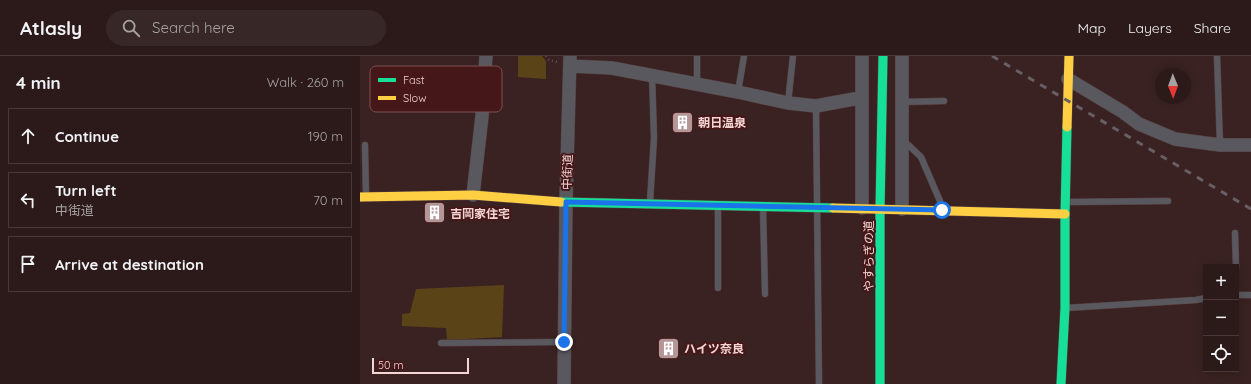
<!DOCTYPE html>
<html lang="en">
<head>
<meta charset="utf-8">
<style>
  body { margin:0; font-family:Quicksand,"Noto Sans JP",sans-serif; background:#382727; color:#f1f3f6 }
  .controls { position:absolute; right:12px; bottom:12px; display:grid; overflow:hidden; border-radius:0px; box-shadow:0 2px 10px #0003 }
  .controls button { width:36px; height:36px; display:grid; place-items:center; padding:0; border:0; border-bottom:1px solid #483839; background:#2c1a1a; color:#f1f3f6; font:20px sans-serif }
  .compass { position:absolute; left:795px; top:12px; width:36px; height:36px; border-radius:50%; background:#2c1a1a; box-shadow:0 2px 10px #0003; rotate:179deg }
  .scale { position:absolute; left:12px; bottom:10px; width:97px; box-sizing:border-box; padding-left:4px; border:2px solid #f4d5d3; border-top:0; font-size:11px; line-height:14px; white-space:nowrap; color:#f4d5d3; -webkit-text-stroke:3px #451718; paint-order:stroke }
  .stop { position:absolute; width:12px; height:12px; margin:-9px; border:3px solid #1a73e8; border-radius:50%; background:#fff }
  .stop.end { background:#1a73e8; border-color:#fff; box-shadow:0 1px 4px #0008 }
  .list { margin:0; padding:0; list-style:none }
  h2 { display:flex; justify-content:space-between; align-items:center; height:52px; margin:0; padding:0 16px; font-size:17px }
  h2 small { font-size:13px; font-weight:400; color:#a6a1a2 }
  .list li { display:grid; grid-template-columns:26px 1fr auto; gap:12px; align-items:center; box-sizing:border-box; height:56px; margin:0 8px 8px; padding:0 8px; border:1px solid #483839; border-radius:0px }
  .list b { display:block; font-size:15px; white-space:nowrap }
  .list p { margin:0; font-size:13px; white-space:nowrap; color:#a6a1a2 }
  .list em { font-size:13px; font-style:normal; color:#a6a1a2 }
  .icon { flex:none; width:22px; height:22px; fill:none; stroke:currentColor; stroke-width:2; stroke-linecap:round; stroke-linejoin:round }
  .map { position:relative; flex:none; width:891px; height:328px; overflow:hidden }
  header { display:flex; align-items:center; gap:24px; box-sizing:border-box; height:56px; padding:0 20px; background:#2c1a1a; border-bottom:1px solid #483839 }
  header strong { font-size:19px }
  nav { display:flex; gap:22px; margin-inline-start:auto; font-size:14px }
  .search { width:280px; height:36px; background:#382727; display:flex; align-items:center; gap:10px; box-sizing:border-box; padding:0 14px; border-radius:22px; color:#a6a1a2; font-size:15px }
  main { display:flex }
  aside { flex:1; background:#2c1a1a }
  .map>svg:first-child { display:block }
</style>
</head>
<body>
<header>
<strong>Atlasly</strong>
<div class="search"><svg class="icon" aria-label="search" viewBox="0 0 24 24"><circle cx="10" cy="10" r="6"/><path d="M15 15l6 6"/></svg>Search here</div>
<nav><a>Map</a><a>Layers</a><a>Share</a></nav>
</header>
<main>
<aside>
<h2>4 min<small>Walk · 260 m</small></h2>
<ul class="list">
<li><svg class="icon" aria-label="ahead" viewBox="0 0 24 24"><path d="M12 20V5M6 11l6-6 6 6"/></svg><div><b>Continue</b></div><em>190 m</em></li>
<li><svg class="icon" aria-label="left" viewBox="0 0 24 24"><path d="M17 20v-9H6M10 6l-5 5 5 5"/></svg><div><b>Turn left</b><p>中街道</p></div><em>70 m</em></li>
<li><svg class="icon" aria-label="arrive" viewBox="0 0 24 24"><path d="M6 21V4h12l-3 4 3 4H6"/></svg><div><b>Arrive at destination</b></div></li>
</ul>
</aside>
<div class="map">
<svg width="891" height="328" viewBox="0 0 891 328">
  <rect width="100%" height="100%" fill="#3a2222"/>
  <path fill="#5b4318" d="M158,0H182L186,5V23L158,21Z
    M144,229L142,281L87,284L86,272L42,270V258L50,257L56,233Z"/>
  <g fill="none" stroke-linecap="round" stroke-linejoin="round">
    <defs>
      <path id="lane" d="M857,0L860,89
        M337,28V0
        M378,36L384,0
        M542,46L584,45
        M428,47L433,0
        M456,50L459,328
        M543,84L561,101L580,145L581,151
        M5,89L6,139
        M290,146L294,82L292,19
        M707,146L808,145
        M358,151V232
        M403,151L405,238
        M875,177L876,211
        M876,239H891
        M706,252L836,244L846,242
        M81,287L204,286"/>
      <path id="street" d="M502,0V152
        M210,10L252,12L378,36L428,47L456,50L494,43H502
        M708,23L763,56L779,68L815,83L860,89H891
        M113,139L122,60L126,0
        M542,153V0
        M204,328L206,146L210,0"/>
      <path id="fast" d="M201,146L473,152
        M520,328V153L523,0
        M701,328L705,252V158L707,71"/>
      <path id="slow" d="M707,71L709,0
        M0,141L113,139L201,146
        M473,152L705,158"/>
    </defs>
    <use href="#lane" stroke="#564040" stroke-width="7"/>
    <use href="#street" stroke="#564040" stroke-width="14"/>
    <use href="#fast" stroke="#564040" stroke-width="10"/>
    <use href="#slow" stroke="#564040" stroke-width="10"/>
    <path stroke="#5b5558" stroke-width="2.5" stroke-dasharray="1 3" stroke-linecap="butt" d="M186,0L189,4L198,6"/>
    <use href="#lane" stroke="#59585f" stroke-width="6"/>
    <use href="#street" stroke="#59585f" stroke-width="13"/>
    <use href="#fast" stroke="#16e098" stroke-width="9"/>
    <use href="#slow" stroke="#ffcf43" stroke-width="9"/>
    <path stroke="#685e63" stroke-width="3" stroke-dasharray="7 7" stroke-linecap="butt" d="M632,0L891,153"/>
  </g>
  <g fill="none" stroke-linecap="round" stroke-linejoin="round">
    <path stroke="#1a73e8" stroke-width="5" d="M204,286L206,146L582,154"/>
  </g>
  <defs>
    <symbol id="building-square" viewBox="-11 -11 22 22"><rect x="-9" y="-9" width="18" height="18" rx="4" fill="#b39695" stroke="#451718"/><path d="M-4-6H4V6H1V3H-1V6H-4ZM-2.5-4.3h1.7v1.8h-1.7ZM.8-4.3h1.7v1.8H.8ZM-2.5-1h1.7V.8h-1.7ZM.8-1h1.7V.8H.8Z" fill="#fff"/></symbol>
  </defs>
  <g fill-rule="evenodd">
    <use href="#building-square" x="310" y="54" width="25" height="25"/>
    <use href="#building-square" x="62" y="144" width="25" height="25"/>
    <use href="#building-square" x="296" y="280" width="25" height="25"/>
  </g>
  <g text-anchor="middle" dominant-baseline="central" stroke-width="4" stroke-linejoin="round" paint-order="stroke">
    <g font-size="12" font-weight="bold" fill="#f4d5d3" stroke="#451718" text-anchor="start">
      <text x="338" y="66">朝日温泉</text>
      <text x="90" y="157">吉岡家住宅</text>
      <text x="324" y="292">ハイツ奈良</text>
    </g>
    <g font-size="12" fill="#f4d5d3" stroke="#451718">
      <text transform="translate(207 116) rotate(-88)">中街道</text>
      <text transform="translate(508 200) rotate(-90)">やすらぎの道</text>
    </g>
  </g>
  <rect x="10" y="10" width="132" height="46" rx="6" fill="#451718" stroke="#7a5050" stroke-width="1"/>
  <rect x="18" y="22" width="18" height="4" fill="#16e098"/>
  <rect x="18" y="40" width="18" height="4" fill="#ffcf43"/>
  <g font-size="11" fill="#f4d5d3">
    <text x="43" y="28">Fast</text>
    <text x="43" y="46">Slow</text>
  </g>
</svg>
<div class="controls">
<button>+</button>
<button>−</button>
<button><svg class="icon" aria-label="locate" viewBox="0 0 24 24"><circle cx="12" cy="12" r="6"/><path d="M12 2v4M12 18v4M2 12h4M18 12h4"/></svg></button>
</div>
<svg class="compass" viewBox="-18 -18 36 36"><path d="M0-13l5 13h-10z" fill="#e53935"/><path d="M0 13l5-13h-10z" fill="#a6a1a2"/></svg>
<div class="scale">50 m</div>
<div class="stop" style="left:582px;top:154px"></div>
<div class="stop end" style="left:204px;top:286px"></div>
</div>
</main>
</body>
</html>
